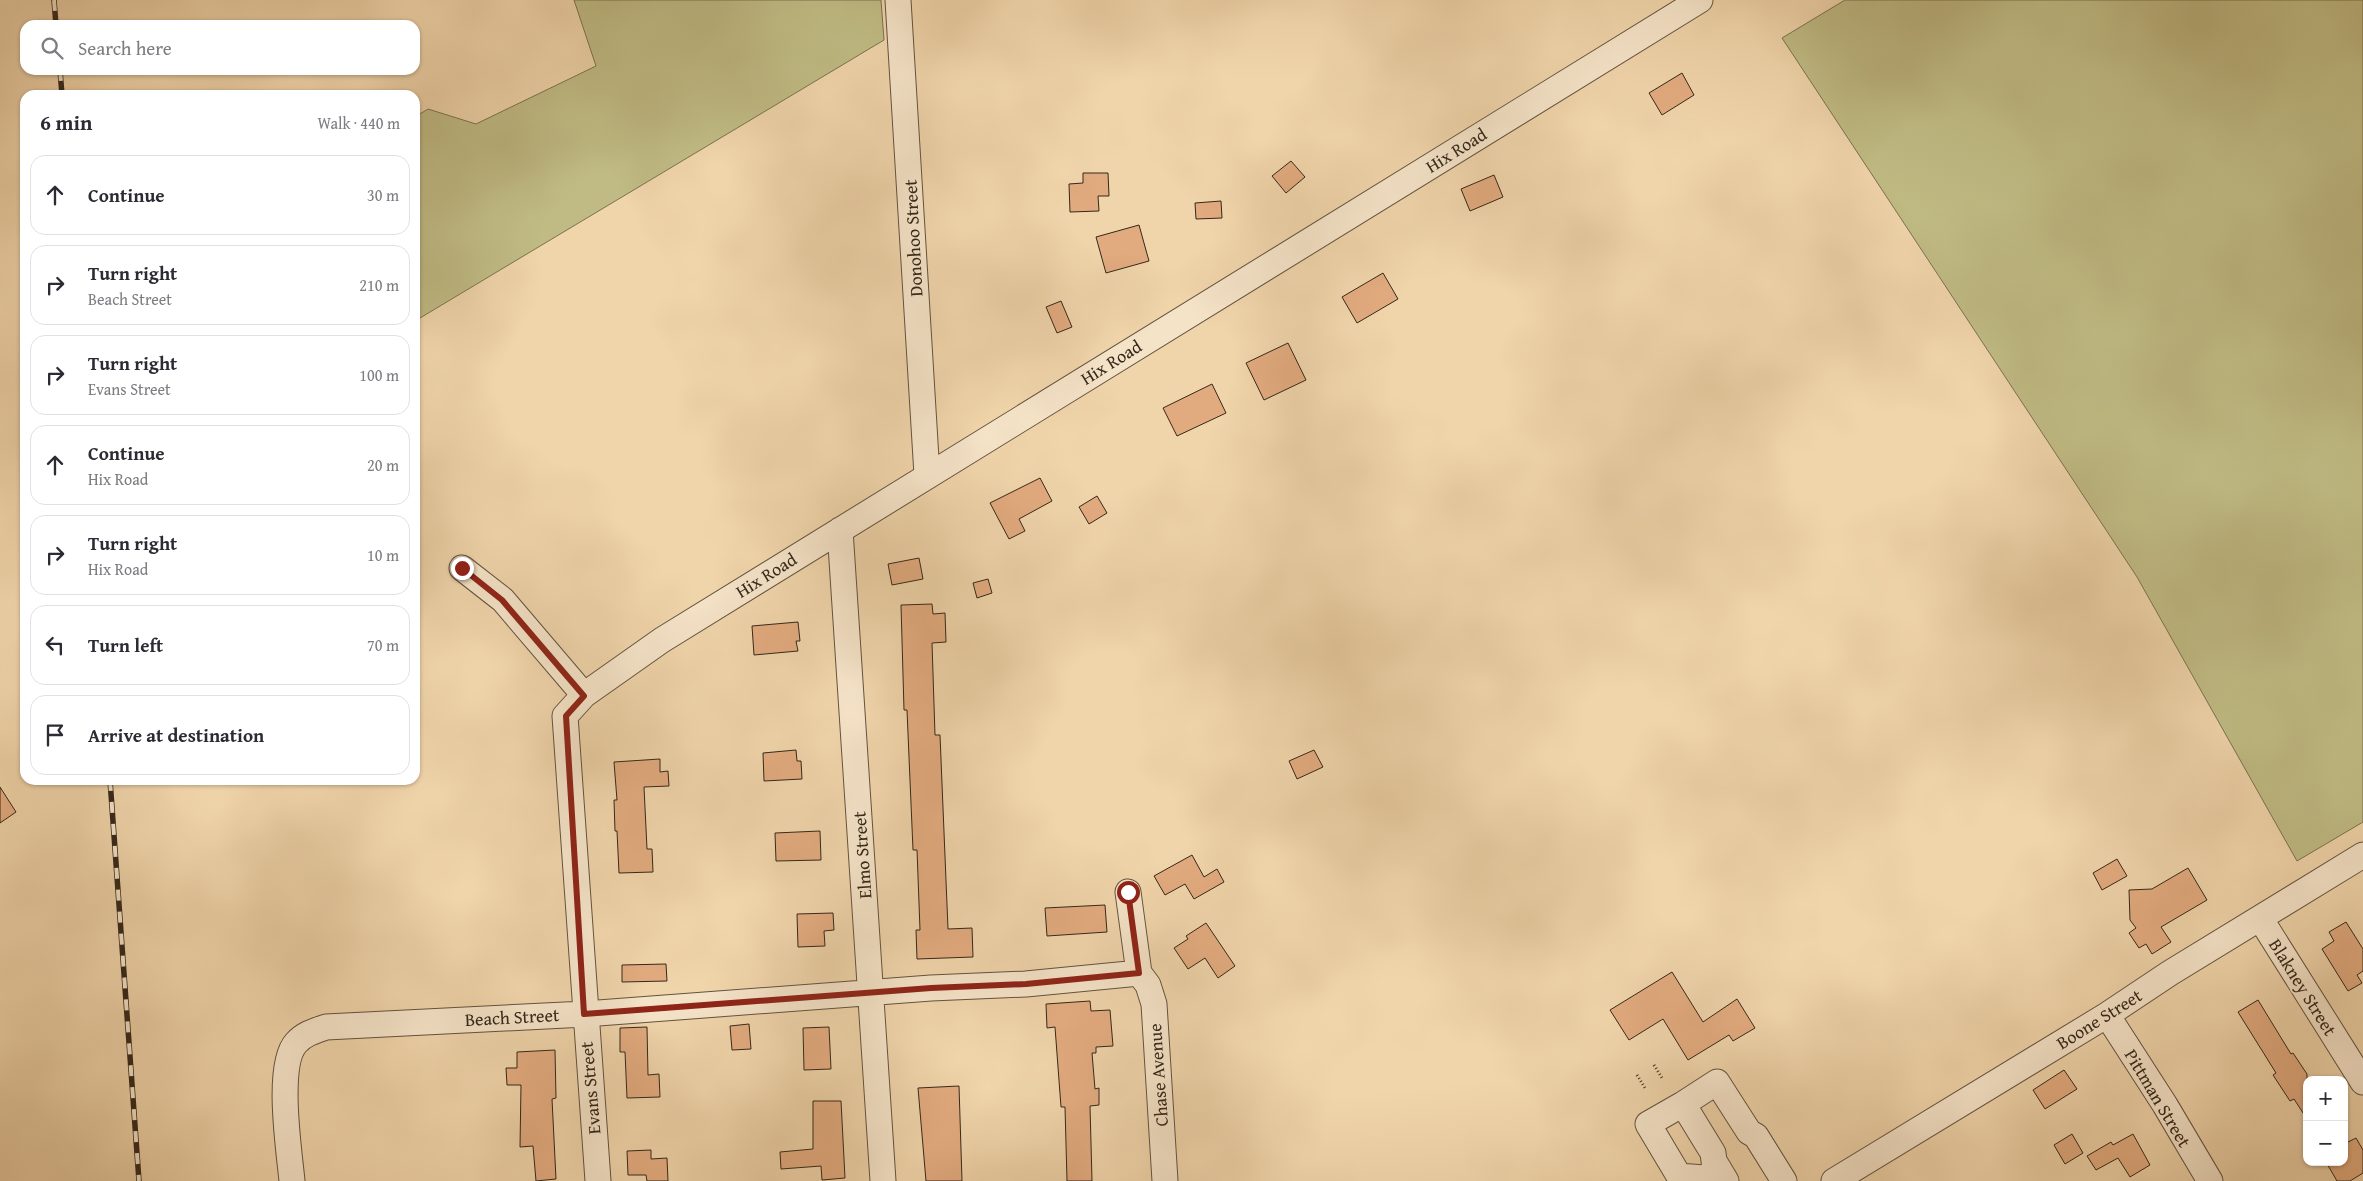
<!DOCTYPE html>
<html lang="en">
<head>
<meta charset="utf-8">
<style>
  body { margin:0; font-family:"Gentium Book Plus",serif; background:#f2f2f3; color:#2b2b33 }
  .controls { position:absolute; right:15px; bottom:15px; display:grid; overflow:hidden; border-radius:10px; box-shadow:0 1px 4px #0004 }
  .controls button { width:45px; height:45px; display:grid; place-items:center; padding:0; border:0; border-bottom:1px solid #e1e1e2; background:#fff; color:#2b2b33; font:25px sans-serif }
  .stop { position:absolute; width:15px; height:15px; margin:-11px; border:4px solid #8f2418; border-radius:50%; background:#fff }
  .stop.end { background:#8f2418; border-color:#fff; box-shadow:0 1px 5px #0008 }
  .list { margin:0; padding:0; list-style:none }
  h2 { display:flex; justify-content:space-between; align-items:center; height:65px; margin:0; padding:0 20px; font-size:21px }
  h2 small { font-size:16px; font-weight:400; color:#7c7c81 }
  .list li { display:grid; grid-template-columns:32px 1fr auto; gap:15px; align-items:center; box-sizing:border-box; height:80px; margin:0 10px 10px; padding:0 10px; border:1px solid #e1e1e2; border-radius:15px }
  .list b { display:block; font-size:19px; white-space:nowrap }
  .list p { margin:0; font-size:16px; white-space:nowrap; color:#7c7c81 }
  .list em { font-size:16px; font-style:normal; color:#7c7c81 }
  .icon { flex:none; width:28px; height:28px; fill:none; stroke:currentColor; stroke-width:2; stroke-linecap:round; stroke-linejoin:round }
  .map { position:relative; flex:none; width:2363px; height:1181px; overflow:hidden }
  .search { position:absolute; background:#fff; box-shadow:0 1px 4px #0004; left:20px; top:20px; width:400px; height:55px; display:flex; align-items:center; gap:12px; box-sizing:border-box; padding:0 18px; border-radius:15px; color:#7c7c81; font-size:19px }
  .panel { position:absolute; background:#fff; box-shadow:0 1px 4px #0004; left:20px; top:90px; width:400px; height:695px; border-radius:15px }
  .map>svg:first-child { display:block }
</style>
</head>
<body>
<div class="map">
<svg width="2363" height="1181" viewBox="0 0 2363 1181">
  <rect width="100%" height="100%" fill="#f0d4aa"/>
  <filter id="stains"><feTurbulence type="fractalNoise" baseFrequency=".004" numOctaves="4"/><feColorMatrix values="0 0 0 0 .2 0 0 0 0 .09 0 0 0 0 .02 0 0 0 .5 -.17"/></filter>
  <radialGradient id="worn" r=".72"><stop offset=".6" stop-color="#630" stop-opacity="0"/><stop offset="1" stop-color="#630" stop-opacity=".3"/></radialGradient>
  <path fill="#c0bb84" stroke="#7a7250" d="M574,0H881L884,40L415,321V117L428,109L476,124L596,66Z
    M1845,0H2363V822L2297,861L2137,577L1782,38Z"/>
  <path fill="#e2ab7f" stroke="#34281b" d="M1682,73L1694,95L1662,115L1649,93Z
    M1291,161L1305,177L1286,193L1272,176Z
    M1083,173H1108L1109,196H1098L1099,211L1070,212L1069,184L1083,183Z
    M1494,175L1503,197L1470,211L1461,189Z
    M1221,201L1222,218L1196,219L1195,203Z
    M1139,225L1149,261L1106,273L1096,237Z
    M1383,273L1398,299L1357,323L1342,297Z
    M1061,301L1072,327L1057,333L1046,307Z
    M1288,343L1306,380L1264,400L1246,363Z
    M1212,384L1226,413L1177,436L1163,408Z
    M1040,478L1052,501L1019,519L1025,531L1009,539L990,503Z
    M1097,496L1107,513L1089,524L1079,507Z
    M919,558L923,579L892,585L888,564Z
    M988,579L992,593L977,598L973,583Z
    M932,604L933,614L945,613L946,642L932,643L935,735H940L948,929L972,928L973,957L917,959L916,930H920L917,850H913L907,710H904L901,605Z
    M798,622L800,641H796L798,651L754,655L752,626Z
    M796,750L797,761H801L802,779L764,781L763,753Z
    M1314,750L1323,767L1297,779L1289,761Z
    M660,759V772L668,771L669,786L644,787L647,849H652L653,872L619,873L617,831H615L614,800H617L614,762Z
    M0,787L16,812L0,823Z
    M820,831L821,860L776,861L775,833Z
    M1192,855L1204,877L1217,869L1224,882L1194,899L1185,884L1165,895L1154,876Z
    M2117,859L2127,876L2102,890L2093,873Z
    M2188,868L2207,900L2161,927L2171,942L2152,954L2146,944L2139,948L2129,933L2136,928L2130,920L2129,890L2152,889Z
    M1105,905L1107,932L1047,936L1045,908Z
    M833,913L834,930L824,931L825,946L798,947L797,914Z
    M2346,922L2363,949V971L2357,975L2362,983L2348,991L2322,949L2334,941L2329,932Z
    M1206,923L1235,966L1218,978L1205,958L1188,969L1174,948L1188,939L1186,936Z
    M666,964L667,981L622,982V965Z
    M1672,972L1703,1022L1737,999L1755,1028L1733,1041L1729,1035L1688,1060L1663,1019L1629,1040L1610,1010Z
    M2258,1000L2291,1054L2293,1053L2307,1074V1119L2294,1099L2290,1101L2273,1075L2276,1073L2238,1012Z
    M1090,1001L1091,1011L1110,1010L1113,1046L1096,1047V1053H1092L1095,1089L1099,1088V1105L1090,1106L1092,1181H1067L1065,1107H1061L1055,1027L1047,1028L1046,1004Z
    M749,1024L751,1049L732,1050L730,1026Z
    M647,1027L648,1075L659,1074L660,1097L627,1098L625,1052H620V1028Z
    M829,1027L831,1069L804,1070L803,1028Z
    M555,1050L556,1098L552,1099L556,1179L536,1181L533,1146L520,1147L521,1085H507L506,1068H517V1052Z
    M2064,1070L2077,1089L2045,1109L2033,1090Z
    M959,1086L962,1181H926L918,1088Z
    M813,1101H841L845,1178L822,1180L821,1166L781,1169L780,1152L813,1149Z
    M2072,1134L2083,1153L2065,1164L2054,1145Z
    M2133,1134L2150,1165L2130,1177L2118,1158L2096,1170L2087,1156L2111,1142L2113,1145Z
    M2356,1138L2363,1150V1173L2350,1181H2337L2326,1162H2344V1144Z
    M651,1150V1159L667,1158L668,1181H647L646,1175H628L627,1151Z"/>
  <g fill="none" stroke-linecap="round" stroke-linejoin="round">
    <defs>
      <path id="minor" d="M898,0L927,475
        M840,530L883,1181
        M462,568L503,600L584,695
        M1128,892L1139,973
        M2260,918L2363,1082
        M1139,973L1148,985L1154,1004L1165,1181
        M2107,1015L2165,1105L2210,1181
        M1683,1104L1648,1124L1679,1176L1704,1178L1719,1169
        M292,1181C289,1150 276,1065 296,1043C304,1034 314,1031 326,1027L585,1014L931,988L1026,984L1139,973
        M598,1181L565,716L584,695L662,640L1700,0
        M1726,1181L1714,1161L1713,1153L1683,1104L1717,1082L1749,1132L1756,1136L1784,1181
        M1834,1181L2107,1015L2170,973L2363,855"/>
    </defs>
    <use href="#minor" stroke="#63533f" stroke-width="27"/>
    <path stroke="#34281b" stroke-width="3" stroke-dasharray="1 2.5" stroke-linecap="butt" d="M1654,1065L1662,1078
      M1637,1075L1645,1088"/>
    <use href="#minor" stroke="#f5e3c8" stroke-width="25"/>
    <defs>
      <path id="rail" d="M54,0L56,25
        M60,70L62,95
        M110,780L139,1181"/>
    </defs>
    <use href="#rail" stroke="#34281b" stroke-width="5.5"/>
    <use href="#rail" stroke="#f5e3c8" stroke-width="4" stroke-dasharray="11" stroke-linecap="butt"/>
  </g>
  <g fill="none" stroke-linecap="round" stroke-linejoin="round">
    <path stroke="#8f2418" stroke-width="6" d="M462,568L502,600L584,696L566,716L584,1014L931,988L1026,984L1139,973L1128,892"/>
  </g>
  <g text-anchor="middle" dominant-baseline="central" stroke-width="4" stroke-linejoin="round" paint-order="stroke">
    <g font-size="18" fill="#34281b" stroke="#f5e3c8">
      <text transform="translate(1456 150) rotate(-32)">Hix Road</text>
      <text transform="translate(913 238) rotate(-93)">Donohoo Street</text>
      <text transform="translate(1111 362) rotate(-32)">Hix Road</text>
      <text transform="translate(766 575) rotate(-32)">Hix Road</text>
      <text transform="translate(862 855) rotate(-94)">Elmo Street</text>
      <text transform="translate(2303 987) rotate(58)">Blakney Street</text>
      <text transform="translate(512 1017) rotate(-3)">Beach Street</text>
      <text transform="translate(2099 1019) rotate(-32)">Boone Street</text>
      <text transform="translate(1158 1075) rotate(-94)">Chase Avenue</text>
      <text transform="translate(590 1088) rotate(-95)">Evans Street</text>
      <text transform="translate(2158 1098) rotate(59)">Pittman Street</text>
    </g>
  </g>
  <rect width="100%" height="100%" filter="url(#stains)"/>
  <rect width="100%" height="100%" fill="url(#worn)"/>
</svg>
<div class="controls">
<button>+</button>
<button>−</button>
</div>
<div class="stop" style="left:1128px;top:892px"></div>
<div class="stop end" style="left:462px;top:568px"></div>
<div class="search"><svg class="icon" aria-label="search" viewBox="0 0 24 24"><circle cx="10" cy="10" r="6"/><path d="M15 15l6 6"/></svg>Search here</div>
<section class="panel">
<h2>6 min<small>Walk · 440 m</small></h2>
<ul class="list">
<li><svg class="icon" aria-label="ahead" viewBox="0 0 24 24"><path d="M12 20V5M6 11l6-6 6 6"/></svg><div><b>Continue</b></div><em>30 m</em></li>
<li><svg class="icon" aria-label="right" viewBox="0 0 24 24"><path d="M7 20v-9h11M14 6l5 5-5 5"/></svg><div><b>Turn right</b><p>Beach Street</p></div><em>210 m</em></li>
<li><svg class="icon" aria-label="right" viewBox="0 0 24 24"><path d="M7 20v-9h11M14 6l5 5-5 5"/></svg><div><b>Turn right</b><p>Evans Street</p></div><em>100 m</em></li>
<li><svg class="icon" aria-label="ahead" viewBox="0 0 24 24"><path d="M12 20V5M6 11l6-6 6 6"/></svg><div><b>Continue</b><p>Hix Road</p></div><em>20 m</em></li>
<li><svg class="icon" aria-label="right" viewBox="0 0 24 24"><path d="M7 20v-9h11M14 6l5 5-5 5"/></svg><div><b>Turn right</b><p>Hix Road</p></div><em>10 m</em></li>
<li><svg class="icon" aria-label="left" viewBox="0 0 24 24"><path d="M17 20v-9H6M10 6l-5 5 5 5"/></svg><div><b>Turn left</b></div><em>70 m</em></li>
<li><svg class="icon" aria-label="arrive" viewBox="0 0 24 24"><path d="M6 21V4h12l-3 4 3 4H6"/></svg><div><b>Arrive at destination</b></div></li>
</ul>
</section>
</div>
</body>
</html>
